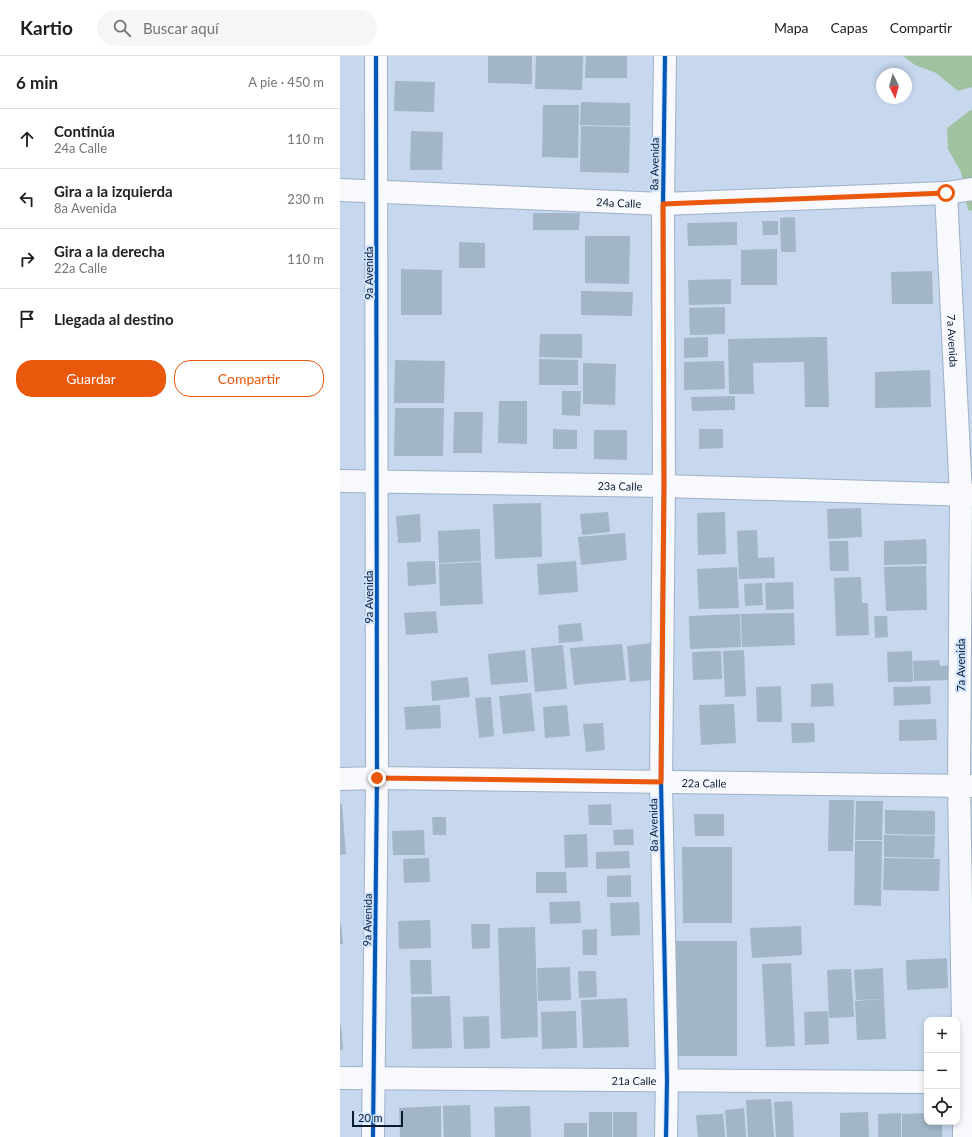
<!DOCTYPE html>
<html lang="es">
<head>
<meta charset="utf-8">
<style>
  body { margin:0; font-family:Lato,sans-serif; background:#f6f6f6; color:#202124 }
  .controls { position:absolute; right:12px; bottom:12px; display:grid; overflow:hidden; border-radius:8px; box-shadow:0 2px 6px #0003 }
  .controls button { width:36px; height:36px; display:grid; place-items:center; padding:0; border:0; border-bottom:1px solid #e0e0e0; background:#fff; color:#202124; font:20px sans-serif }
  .compass { position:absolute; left:536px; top:12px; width:36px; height:36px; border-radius:50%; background:#fff; box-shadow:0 2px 6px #0003; rotate:174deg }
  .scale { position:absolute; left:12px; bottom:10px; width:51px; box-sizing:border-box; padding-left:4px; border:2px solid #091b34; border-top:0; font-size:11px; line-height:14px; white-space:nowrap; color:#091b34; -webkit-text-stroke:3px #cee1fd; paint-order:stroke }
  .stop { position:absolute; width:12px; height:12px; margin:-9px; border:3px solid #ea580c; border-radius:50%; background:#fff }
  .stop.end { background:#ea580c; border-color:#fff; box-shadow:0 1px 4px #0008 }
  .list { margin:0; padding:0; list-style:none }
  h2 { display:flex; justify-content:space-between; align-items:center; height:52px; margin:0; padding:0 16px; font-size:17px }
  h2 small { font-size:13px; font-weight:400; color:#757577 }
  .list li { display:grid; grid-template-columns:26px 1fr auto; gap:12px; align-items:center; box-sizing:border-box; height:60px; padding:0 16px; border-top:1px solid #e0e0e0 }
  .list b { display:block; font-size:15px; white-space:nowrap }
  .list p { margin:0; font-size:13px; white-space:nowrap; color:#757577 }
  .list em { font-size:13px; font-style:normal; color:#757577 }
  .actions { display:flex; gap:8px; padding:12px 16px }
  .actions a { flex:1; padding:9px 0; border:1px solid #ea580c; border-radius:16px; text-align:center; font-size:14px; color:#ea580c }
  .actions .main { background:#ea580c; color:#fff }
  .icon { flex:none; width:22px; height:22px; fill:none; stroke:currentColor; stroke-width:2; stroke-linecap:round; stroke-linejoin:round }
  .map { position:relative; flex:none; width:632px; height:1081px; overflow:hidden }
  header { display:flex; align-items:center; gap:24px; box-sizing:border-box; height:56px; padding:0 20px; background:#fff; border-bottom:1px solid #e0e0e0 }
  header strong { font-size:19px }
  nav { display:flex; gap:22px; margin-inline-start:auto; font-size:14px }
  .search { width:280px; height:36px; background:#f6f6f6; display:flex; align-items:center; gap:10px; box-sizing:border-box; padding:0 14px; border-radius:22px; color:#757577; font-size:15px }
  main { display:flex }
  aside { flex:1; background:#fff }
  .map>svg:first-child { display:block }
</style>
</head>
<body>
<header>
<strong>Kartio</strong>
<div class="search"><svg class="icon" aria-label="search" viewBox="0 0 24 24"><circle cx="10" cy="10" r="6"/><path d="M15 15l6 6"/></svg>Buscar aquí</div>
<nav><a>Mapa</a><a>Capas</a><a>Compartir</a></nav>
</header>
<main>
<aside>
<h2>6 min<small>A pie · 450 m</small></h2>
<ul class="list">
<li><svg class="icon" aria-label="ahead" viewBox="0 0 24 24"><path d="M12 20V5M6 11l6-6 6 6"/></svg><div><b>Continúa</b><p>24a Calle</p></div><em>110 m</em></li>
<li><svg class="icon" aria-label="left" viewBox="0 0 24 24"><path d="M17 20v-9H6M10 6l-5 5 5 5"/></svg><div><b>Gira a la izquierda</b><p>8a Avenida</p></div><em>230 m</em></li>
<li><svg class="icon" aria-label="right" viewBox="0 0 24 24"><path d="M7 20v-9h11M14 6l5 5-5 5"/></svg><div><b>Gira a la derecha</b><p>22a Calle</p></div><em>110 m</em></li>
<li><svg class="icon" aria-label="arrive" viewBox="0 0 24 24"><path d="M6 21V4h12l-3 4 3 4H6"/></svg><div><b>Llegada al destino</b></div></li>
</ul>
<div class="actions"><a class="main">Guardar</a><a>Compartir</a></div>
</aside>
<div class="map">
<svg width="632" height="1081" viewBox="0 0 632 1081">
  <rect width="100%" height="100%" fill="#c7d8ee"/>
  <path fill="#a1c2a1" d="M563,0H632V31L618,35L596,17L575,9Z
    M632,53V155L628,154L621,116L608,93L607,72Z"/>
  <path fill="#a2b6c8" d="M148,0H192V28L148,27Z
    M196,0H243L242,34L195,33Z
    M246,0H287V22H245Z
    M55,25L95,26L94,56L54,55Z
    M241,46L290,47V70L240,69Z
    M203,49H239L238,102L202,101Z
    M241,70L290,71L289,117L240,116Z
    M71,75L103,76L102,114H70Z
    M193,157H240L239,174H193Z
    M455,161L456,196H441L440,162Z
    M422,165H438V179H423Z
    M397,166V189L348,190L347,167Z
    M245,180H290L289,228L245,227Z
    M119,186L145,187V212H119Z
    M437,193V229H401V194Z
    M61,213L102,214V259H61Z
    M592,215L593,248H552L551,216Z
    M391,223V248L349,249L348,224Z
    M241,235L293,236L292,260L241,259Z
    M385,251V278L350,279L349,252Z
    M200,278H242V302L199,301Z
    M368,281V301L344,302V282Z
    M487,281L489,351H465L464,306L413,307L414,338H389L388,283Z
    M199,303L238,304V329H199Z
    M55,304L105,305L104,347H54Z
    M384,305L385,333L344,334V306Z
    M243,307L276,308L275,349L243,348Z
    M590,314L591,351L535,352V316Z
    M222,335H241L240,360L222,359Z
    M395,340V354L352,355L351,341Z
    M159,345H187V388L158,387Z
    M55,352H104L103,400H54Z
    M114,356H143L142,397H113Z
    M213,373L237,374V393H213Z
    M359,373H383V392L359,393Z
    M254,374H287V404L254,403Z
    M201,447L202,501L155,503L153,448Z
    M521,452L522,481L488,483L487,453Z
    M268,456L270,476L242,479L240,458Z
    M385,456L386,498L358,499L357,457Z
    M80,458L81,486L58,487L56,460Z
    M140,473L141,505L99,507L98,475Z
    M417,474L418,502L434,501L435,522L399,523L397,475Z
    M285,477L287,504L241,509L238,481Z
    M586,483L587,508L544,509V485Z
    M489,485H508L509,515H490Z
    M95,505L96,528L68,530L67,506Z
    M236,505L238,536L199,539L197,508Z
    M141,506L143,548L100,550L99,508Z
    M586,510L587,554L546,555L544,511Z
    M397,511L399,552L359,553L357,513Z
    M521,521L522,547H528L529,579L496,580L494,522Z
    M453,526L454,553L426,554L425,527Z
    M422,527L423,549L405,550L404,528Z
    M96,555L98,577L66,579L64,557Z
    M454,557L455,589L402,591L401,558Z
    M400,558L401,591L350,593L349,560Z
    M534,560H547L548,581L535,582Z
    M241,567L243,585L219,587L218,569Z
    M311,587L315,624L290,626L287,590Z
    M282,588L286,624L234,629L230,592Z
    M223,589L227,633L195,636L191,592Z
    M185,594L188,626L151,629L148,598Z
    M404,594L406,640L385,641L383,595Z
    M381,595L382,623L353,624L352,596Z
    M572,595L573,626H548L547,596Z
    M599,604L600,610L611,609L612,624L574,625L573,605Z
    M128,621L130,641L92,645L91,625Z
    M493,627L494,650L471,651V628Z
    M441,630L442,666H417L416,631Z
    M590,630L591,648L554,650L553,631Z
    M191,637L195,675L163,678L159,640Z
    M151,641L154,680L139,682L135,642Z
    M394,648L396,687L361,689L359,649Z
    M100,649L101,672L66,674L64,651Z
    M227,649L230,680L205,682L203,651Z
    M596,663L597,684L559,685V664Z
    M263,667L265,694L246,696L243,668Z
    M451,667H474L475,686L452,687Z
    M489,744H514L513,795H488Z
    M516,745H543L542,784H515Z
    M0,748H2L6,798L0,799Z
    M271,748L272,769H249L248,749Z
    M545,754L595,755V779L545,778Z
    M354,758H384V780H355Z
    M92,761H106V779H93Z
    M293,773L294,789H274L273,774Z
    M84,774L85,799H53L52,775Z
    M247,778L248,811L225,812L224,779Z
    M544,779L595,780L594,802L544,801Z
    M515,785H542L541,850L514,849Z
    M342,791H392V867H343Z
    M289,795L290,812L256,813V796Z
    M89,802L90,826L64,827L63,803Z
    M544,802L600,803L599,835L543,834Z
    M196,816H226L227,837H196Z
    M291,819V841H267V820Z
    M240,845L241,867L210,868L209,846Z
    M299,846L300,879L271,880L270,847Z
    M90,864L91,892L59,893L58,865Z
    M0,867H1L3,888H0Z
    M131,868H150V892L132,893Z
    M461,870L462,899L412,902L410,872Z
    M195,871L198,981L161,983L158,872Z
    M257,873V899H243L242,874Z
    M336,885H397V1000H336Z
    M607,902L608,932L567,934L566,904Z
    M70,904H91L92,938H71Z
    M451,907L455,990L426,991L422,908Z
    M230,911L231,944L198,945L197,912Z
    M543,912L544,943L516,944L514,914Z
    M511,913L514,961L489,962L487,914Z
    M238,915H256L257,941L239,942Z
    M110,940L112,992L72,993L71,941Z
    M287,942L289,991L243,992L241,944Z
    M544,943L546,983L517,984L515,945Z
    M236,955L237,992L202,993L201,956Z
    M488,955L489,988L465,989L464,956Z
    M149,960L150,992L124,993L123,961Z
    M1,968L3,994H0V969Z
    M431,1043L434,1081H408L406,1044Z
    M452,1045L454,1081H436L434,1046Z
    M130,1049L131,1081H104L103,1050Z
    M101,1050V1081H60L59,1052Z
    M190,1050L191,1081H155L154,1051Z
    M404,1052L406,1081H387L385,1054Z
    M249,1056H272V1081H249Z
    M273,1056H297V1081H273Z
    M528,1056L529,1081H500V1057Z
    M561,1057V1081H538V1058Z
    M587,1057V1066H602V1081H562V1058Z
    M383,1058L385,1081H358L356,1059Z
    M224,1067H247V1081H224Z"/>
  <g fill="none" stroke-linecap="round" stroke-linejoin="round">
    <defs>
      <g id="minor">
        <path d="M325,0L323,148L324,430L321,726L327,1024L326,1081"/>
        <path id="s1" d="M0,134L323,148L606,137L632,133"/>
        <path id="s2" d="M606,137L621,439L619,729L624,1026V1081"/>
        <path id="s3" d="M0,425L324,430L632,439"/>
        <path id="s4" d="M0,723L37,722L632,730"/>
        <path id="s5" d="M0,1022L587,1026"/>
        <path d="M33,1081L37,722L36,0"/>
      </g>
    </defs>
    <use href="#minor" stroke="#9fb0c6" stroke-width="24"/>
    <use href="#minor" stroke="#f7f9fc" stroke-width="22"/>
    <defs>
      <path id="cycleway" d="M325,0L323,148L324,430L321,726L327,1024L326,1081
        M33,1081L37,722L36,0"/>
    </defs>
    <use href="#cycleway" stroke="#cee1fd" stroke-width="6"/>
    <use href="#cycleway" stroke="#0057b8" stroke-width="4"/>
  </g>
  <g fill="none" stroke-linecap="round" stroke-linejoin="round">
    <path stroke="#ea580c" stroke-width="5" d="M37,722L321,726L324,430L323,148L606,137"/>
  </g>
  <g text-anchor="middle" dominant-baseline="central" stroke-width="4" stroke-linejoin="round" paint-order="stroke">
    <g font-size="11" fill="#091b34" stroke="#cee1fd">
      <text transform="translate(314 108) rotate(-89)">8a Avenida</text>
      <text stroke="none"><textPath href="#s1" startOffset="279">24a Calle</textPath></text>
      <text transform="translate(28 217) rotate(-90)">9a Avenida</text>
      <text stroke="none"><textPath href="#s2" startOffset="148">7a Avenida</textPath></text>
      <text stroke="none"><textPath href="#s3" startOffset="280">23a Calle</textPath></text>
      <text transform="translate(28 541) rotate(-90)">9a Avenida</text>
      <text transform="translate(620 609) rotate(-90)">7a Avenida</text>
      <text stroke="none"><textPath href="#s4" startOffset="364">22a Calle</textPath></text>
      <text transform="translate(313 769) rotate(-91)">8a Avenida</text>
      <text transform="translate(27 864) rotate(-89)">9a Avenida</text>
      <text stroke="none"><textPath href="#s5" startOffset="294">21a Calle</textPath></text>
    </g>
  </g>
</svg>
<div class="controls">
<button>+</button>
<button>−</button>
<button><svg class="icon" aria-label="locate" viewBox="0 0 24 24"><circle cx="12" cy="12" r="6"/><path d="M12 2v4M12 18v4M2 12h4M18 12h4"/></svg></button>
</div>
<svg class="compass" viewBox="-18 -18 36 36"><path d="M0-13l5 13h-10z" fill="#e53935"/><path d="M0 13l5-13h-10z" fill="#757577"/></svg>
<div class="scale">20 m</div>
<div class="stop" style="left:606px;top:137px"></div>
<div class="stop end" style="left:37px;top:722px"></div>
</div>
</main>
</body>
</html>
